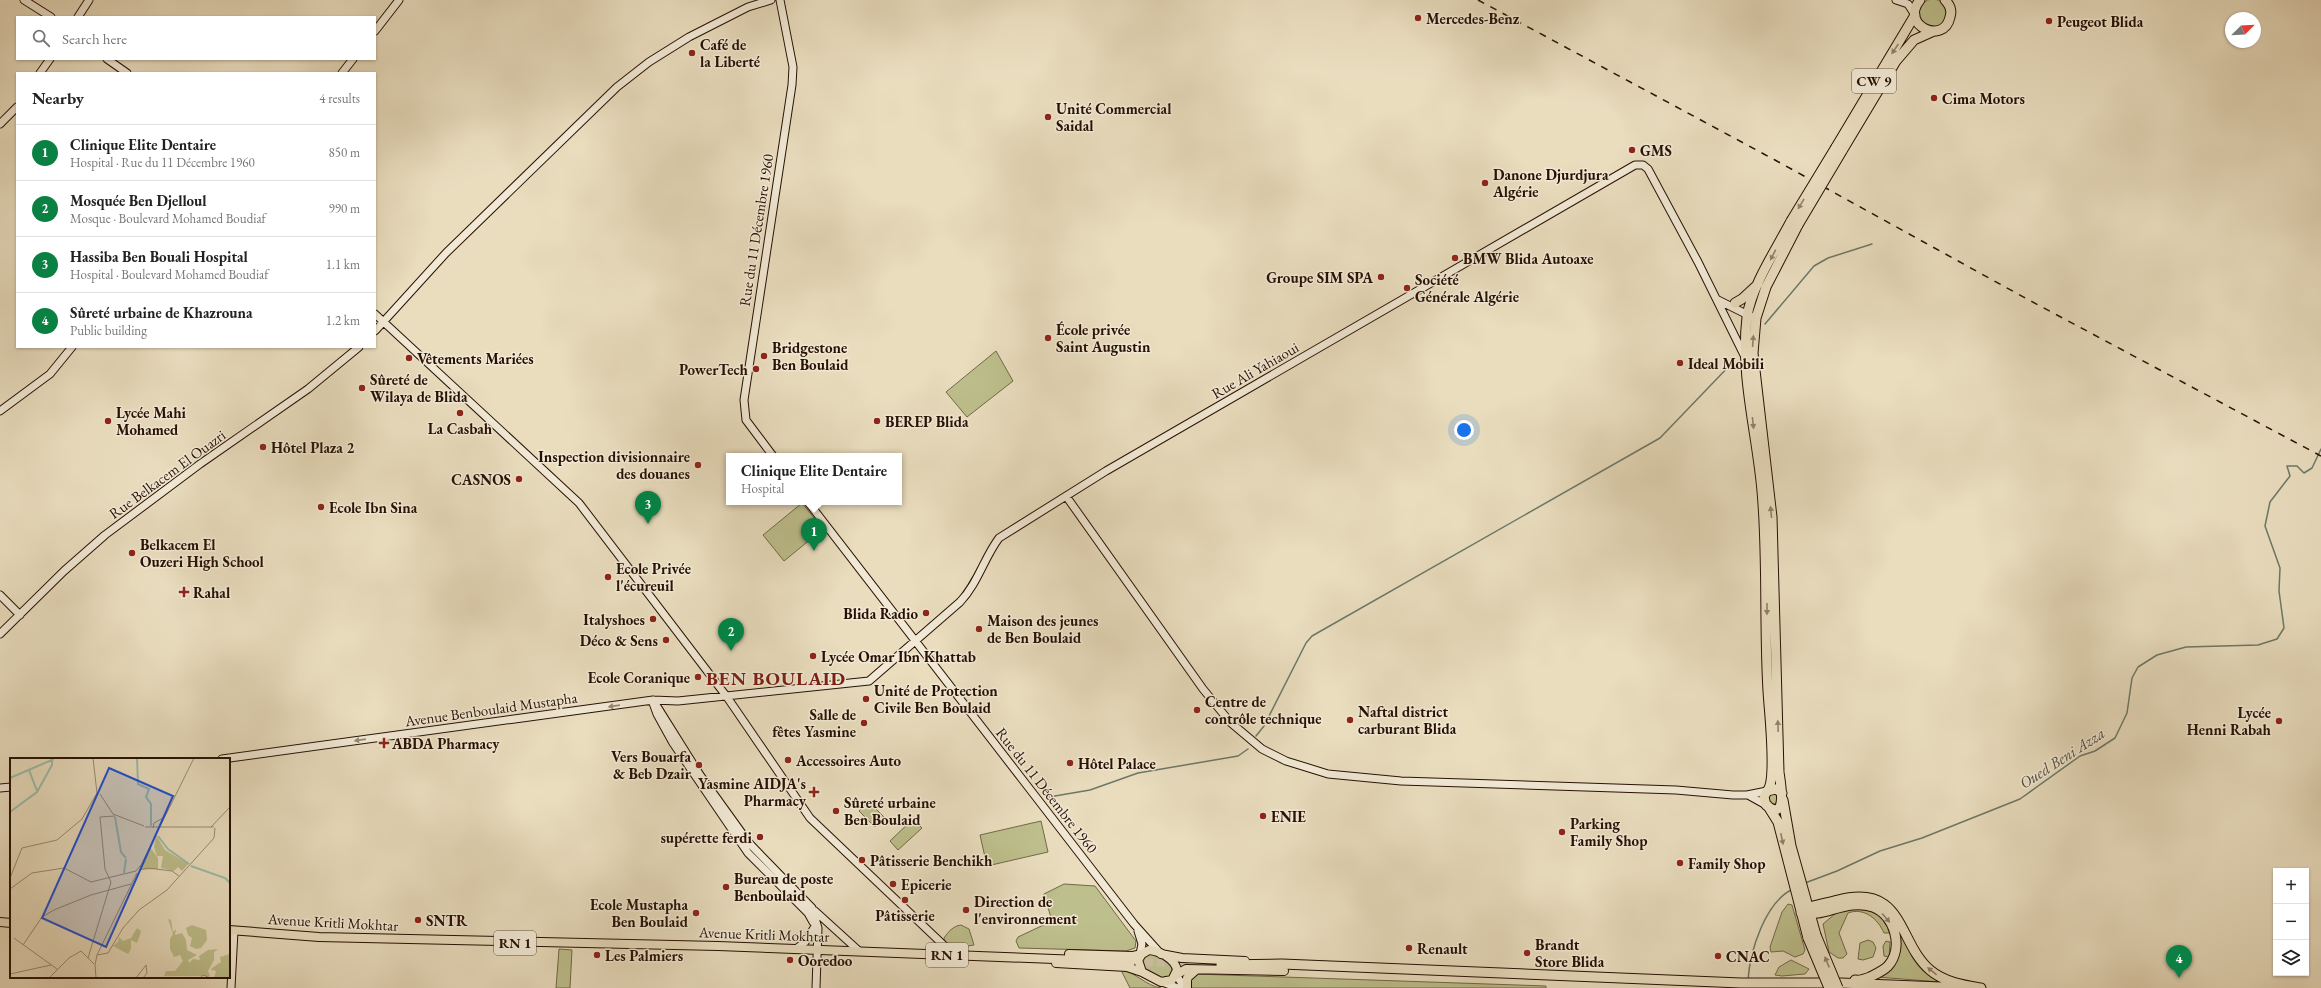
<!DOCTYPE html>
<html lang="en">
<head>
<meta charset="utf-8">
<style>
  body { margin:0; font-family:"EB Garamond",serif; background:#f2f2f2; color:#222 }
  .controls { position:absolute; right:12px; bottom:12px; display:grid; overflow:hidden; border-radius:0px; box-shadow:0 1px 3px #0004 }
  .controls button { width:36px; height:36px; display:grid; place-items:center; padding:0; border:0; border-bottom:1px solid #e0e0e0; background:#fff; color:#222; font:20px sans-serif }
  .compass { position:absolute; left:2225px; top:12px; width:36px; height:36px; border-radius:50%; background:#fff; box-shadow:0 1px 3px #0004; rotate:66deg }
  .you { position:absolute; left:1464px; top:430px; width:14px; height:14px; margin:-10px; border:3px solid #fff; border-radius:50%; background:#1a73e8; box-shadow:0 0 0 6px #1a73e833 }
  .badge { display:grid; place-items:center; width:26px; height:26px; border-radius:50%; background:#0b8043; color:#fff; font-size:13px; font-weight:700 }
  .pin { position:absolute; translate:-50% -33px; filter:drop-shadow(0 1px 2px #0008) }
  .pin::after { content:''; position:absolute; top:21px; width:14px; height:12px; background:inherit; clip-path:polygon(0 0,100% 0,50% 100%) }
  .popup { position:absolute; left:726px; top:453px; width:176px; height:52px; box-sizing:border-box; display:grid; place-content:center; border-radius:0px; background:#fff; filter:drop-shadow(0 1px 3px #0005); font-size:13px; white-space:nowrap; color:#767676 }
  .popup b { font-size:15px; color:#222 }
  .popup::after { content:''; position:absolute; left:50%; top:100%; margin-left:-8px; border:8px solid transparent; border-top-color:#fff }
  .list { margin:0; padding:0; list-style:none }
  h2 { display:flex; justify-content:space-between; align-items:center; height:52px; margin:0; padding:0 16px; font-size:17px }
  h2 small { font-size:13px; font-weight:400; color:#767676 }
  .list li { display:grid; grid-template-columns:26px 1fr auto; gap:12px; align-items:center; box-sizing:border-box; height:56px; padding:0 16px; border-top:1px solid #e0e0e0 }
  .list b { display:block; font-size:15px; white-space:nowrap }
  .list p { margin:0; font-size:13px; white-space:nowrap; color:#767676 }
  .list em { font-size:13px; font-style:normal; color:#767676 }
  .icon { flex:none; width:22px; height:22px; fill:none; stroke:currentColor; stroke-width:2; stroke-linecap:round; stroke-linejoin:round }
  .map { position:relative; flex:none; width:2321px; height:988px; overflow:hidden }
  .search { position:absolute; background:#fff; box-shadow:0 1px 3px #0004; left:16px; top:16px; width:360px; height:44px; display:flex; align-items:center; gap:10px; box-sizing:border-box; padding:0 14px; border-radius:0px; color:#767676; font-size:15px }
  .panel { position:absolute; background:#fff; box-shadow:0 1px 3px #0004; left:16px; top:72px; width:360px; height:276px; border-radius:0px }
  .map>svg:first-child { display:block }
</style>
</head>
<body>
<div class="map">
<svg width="2321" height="988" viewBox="0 0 2321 988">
  <rect width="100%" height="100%" fill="#e9ddbe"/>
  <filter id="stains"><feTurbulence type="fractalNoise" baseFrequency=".005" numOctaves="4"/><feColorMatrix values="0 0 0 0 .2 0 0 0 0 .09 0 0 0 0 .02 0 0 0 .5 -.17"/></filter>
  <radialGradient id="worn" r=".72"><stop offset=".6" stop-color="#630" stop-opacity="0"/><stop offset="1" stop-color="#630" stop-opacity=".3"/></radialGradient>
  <path fill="#bdbf8c" stroke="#726848" d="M1919 13a14 14 0 1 1 28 0a14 14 0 1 1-28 0Z
    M996,351L1013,381L967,417L946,392Z
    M802,503L823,529L784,561L763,535Z
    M1768 799a5 5 0 1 1 10 0a5 5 0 1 1-10 0Z
    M868,801L884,817L875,827L859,811Z
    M913,819L922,828L898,850L890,841Z
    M1041,821L1048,852L987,866L980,835Z
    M1064,884L1095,886L1136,941L1135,948L1126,951L1019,948L1016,941L1018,937L1052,921L1044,894Z
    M1788,904L1792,905L1805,950L1803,954L1795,957L1783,951L1771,952L1770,947L1782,912Z
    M1876,906L1883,908L1940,982L1877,977L1898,942Z
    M1852,909C1874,910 1881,912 1890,933H1884C1878,919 1864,907 1848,913L1839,933L1847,954L1843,958H1838L1829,952L1823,924L1836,913Z
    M961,925L969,929L974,945L955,948L945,942L944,938C948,932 953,926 961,925Z
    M1868,940L1873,942L1876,948L1873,957L1863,960L1858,959L1860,943Z
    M1886,941L1890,942L1889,957L1884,956L1883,946Z
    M559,949L572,950L570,988H556Z
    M1152,953L1169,960L1174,970L1170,977L1163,979L1147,972L1142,967V958Z
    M1791,960L1809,969L1805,974L1782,976L1775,975L1779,967Z
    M1121,970C1136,972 1146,986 1161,988H1130Z
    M1195,974L1546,986V988H1192L1190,982Z"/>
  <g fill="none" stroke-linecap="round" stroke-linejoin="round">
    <path stroke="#6b7868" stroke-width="1.5" d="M1765,324L1814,266L1828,258L1872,244
      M1256,736L1264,726L1306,643L1312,636L1660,438L1733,362
      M1049,797L1090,790L1138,773L1238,756L1248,749
      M1805,883L1837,871L1880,851L1922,838L2020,799L2080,756L2095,751L2115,738L2127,713L2132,678L2138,667L2157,655L2186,647L2258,645L2277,639L2284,628L2279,591L2280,568L2265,526L2270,502L2290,476L2287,466H2297L2304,473L2312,468L2321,449
      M1748,980C1750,951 1765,902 1793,889"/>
    <path stroke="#ccbea2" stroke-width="8" stroke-dasharray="8 4" stroke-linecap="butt" d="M1133,962L1190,964"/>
    <defs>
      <path id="secondary" d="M24,0L51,17
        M1896,0L1908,4L1915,15
        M78,17L89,0
        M375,31L399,0
        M107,59L127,73
        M40,73L50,59
        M342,73L353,59
        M0,124L17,107
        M1718,300L1752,317
        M375,314L579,503L727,697L810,818L954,955
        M375,331L446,253L617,87L649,62L689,37L748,7L771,0
        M0,411L50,374L72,347
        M773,456L746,420L744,400L792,85L793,67L780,0
        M1066,496L1203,689L1230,722L1262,749L1286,761L1328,774L1401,781L1676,790L1733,795H1747L1767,791
        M808,502L1134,924L1160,953
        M0,595L20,615
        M0,634L64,571L105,535L200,464L308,389L359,347
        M653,700L700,775L749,843L812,908L818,928L816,988
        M653,703L657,714L673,743L748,853L808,913L813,922
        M222,759L653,700L678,701L869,681L960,602C978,583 984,558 999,538L1106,471L1635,165H1643L1648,169L1698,262L1744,355
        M0,788L11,787
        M1748,795L1766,805
        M815,911L859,951
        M1138,931L1142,944L1139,959
        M796,949L805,942L814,928
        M1176,975L1185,988
        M1162,982L1178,988
        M231,988L234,931"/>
      <path id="primary" d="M0,922L11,923
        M229,930L319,937L718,946L1131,962
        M1149,950C1160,951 1175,959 1177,970L1172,980L1161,982L1142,972L1138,960L1142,954Z
        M1069,954L1133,956L1142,954
        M1161,954L1182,958L1245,961
        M1056,963L1127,967L1142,972
        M1176,975L1186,969L1284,971
        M1187,988V978L1196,970"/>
      <path id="highway" d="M1920,0C1899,25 1944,46 1950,17C1952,11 1950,5 1945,0
        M1836,147L1915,15
        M1842,151L1896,61L1914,40L1934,31
        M1735,303L1742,299L1755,287
        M1768,790C1777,777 1769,710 1768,691C1764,624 1768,558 1762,491C1757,433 1740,375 1747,317C1751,287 1777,248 1791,221
        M1782,793L1776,789L1767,791L1764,797L1766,805C1789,824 1780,781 1779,772L1772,517L1753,353L1756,318L1766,287L1798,225
        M1783,800L1791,846L1816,935
        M1768,806L1778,822L1808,938
        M1801,913C1811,904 1825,904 1838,900C1905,883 1897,942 1930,970C1944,982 1963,985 1981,988
        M1801,913C1825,918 1846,898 1873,907C1895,915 1904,948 1888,966C1883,971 1876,974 1870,977C1865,979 1860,981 1855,980
        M1221,965L1282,964L1741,983H1841L1966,988"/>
    </defs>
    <use href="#secondary" stroke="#271003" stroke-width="9"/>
    <use href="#primary" stroke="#271003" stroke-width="10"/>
    <use href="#highway" stroke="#271003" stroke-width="11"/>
    <use href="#secondary" stroke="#f1e9d5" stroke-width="7"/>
    <use href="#primary" stroke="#e9ddbe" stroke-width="8"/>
    <use href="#highway" stroke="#e9ddbe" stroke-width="9"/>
    <path stroke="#271003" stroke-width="1.5" stroke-dasharray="7 7" stroke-linecap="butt" d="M1478,0L1775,160L2027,299L2321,456"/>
    <defs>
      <path id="highway-bridge" d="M1791,221L1836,147
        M1798,225L1842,151
        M1816,935L1838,988
        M1808,938L1829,988"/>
    </defs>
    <use href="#highway-bridge" stroke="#271003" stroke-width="11" stroke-linecap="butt"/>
    <use href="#highway-bridge" stroke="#e9ddbe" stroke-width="9"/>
  </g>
  <defs><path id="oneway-solid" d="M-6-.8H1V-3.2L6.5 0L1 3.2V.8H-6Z"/></defs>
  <g fill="#92816a">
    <use href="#oneway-solid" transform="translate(1895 49) rotate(124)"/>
    <use href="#oneway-solid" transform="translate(1801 204) rotate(121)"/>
    <use href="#oneway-solid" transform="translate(1773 255) rotate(117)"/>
    <use href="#oneway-solid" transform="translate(1753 341) rotate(-86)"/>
    <use href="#oneway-solid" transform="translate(1753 423) rotate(84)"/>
    <use href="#oneway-solid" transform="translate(1771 512) rotate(-95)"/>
    <use href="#oneway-solid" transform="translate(1767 609) rotate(90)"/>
    <use href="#oneway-solid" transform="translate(1778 726) rotate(-92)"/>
    <use href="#oneway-solid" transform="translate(1782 839) rotate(78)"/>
    <use href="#oneway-solid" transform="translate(1886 918) rotate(49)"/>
    <use href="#oneway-solid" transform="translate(1827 962) rotate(-112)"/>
    <use href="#oneway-solid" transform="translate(1932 971) rotate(-141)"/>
  </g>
  <g fill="#968776">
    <use href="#oneway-solid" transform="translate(614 706) rotate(172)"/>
    <use href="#oneway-solid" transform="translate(360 740) rotate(172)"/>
  </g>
  <g fill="#8f2418" stroke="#f1e9d5" stroke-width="1.5">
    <circle cx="1418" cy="18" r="4"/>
    <circle cx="2049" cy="21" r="4"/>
    <circle cx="692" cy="53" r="4"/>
    <circle cx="1934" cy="98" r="4"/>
    <circle cx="1048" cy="117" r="4"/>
    <circle cx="1632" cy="150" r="4"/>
    <circle cx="1485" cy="183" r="4"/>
    <circle cx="1455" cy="258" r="4"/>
    <circle cx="1381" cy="277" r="4"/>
    <circle cx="1407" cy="288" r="4"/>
    <circle cx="1048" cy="338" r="4"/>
    <circle cx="764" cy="356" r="4"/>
    <circle cx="409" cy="358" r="4"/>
    <circle cx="1680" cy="363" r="4"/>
    <circle cx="756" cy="369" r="4"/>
    <circle cx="362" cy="388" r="4"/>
    <circle cx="460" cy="413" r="4"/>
    <circle cx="108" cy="421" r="4"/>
    <circle cx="877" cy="421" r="4"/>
    <circle cx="263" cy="447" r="4"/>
    <circle cx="698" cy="465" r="4"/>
    <circle cx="519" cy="479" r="4"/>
    <circle cx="321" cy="507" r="4"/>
    <circle cx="132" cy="553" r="4"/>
    <circle cx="608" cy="577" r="4"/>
    <path d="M182 586h4v4h4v4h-4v4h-4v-4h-4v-4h4z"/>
    <circle cx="926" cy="613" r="4"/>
    <circle cx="653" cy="619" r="4"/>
    <circle cx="979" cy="629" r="4"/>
    <circle cx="666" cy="640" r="4"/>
    <circle cx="813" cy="656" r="4"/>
    <circle cx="698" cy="677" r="4"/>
    <circle cx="866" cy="699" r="4"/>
    <circle cx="1197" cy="710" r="4"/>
    <circle cx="1350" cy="720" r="4"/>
    <circle cx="2279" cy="721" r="4"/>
    <circle cx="864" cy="723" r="4"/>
    <path d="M382 737h4v4h4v4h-4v4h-4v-4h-4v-4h4z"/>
    <circle cx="788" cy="760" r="4"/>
    <circle cx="1070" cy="763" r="4"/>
    <circle cx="699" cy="765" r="4"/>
    <path d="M812 786h4v4h4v4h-4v4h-4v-4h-4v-4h4z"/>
    <circle cx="836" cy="811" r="4"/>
    <circle cx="1263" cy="816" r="4"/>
    <circle cx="1562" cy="832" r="4"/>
    <circle cx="760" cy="837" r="4"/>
    <circle cx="862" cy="860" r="4"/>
    <circle cx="1680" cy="863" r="4"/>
    <circle cx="893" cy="884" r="4"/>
    <circle cx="726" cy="887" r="4"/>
    <circle cx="905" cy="900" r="4"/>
    <circle cx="966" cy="910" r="4"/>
    <circle cx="696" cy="913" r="4"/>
    <circle cx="418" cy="920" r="4"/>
    <circle cx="1409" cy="948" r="4"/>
    <circle cx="1527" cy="953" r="4"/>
    <circle cx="597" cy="955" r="4"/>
    <circle cx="1718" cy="956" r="4"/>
    <circle cx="790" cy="960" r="4"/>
  </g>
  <g text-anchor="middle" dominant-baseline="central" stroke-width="3" stroke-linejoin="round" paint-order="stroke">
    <g fill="#f1e9d5" stroke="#645142" stroke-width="1">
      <rect x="1852" y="69" width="44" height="24" rx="3"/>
      <rect x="494" y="931" width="42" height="24" rx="3"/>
      <rect x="926" y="943" width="42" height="24" rx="3"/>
    </g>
    <g font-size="14" font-weight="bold" fill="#271003">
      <text x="1874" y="81">CW 9</text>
      <text x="515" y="943">RN 1</text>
      <text x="947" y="955">RN 1</text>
    </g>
    <g font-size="15" font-weight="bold" fill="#271003" stroke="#f1e9d5" text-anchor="start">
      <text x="1426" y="18">Mercedes-Benz</text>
      <text x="2057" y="21">Peugeot Blida</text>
      <text x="700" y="44">Café de<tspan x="700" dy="17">la Liberté</tspan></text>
      <text x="1942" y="98">Cima Motors</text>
      <text x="1056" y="108">Unité Commercial<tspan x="1056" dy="17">Saidal</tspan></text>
      <text x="1640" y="150">GMS</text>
      <text x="1493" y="174">Danone Djurdjura<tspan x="1493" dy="17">Algérie</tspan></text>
      <text x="1463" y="258">BMW Blida Autoaxe</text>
      <text x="1373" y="277" text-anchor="end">Groupe SIM SPA</text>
      <text x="1415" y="279">Société<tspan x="1415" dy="17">Générale Algérie</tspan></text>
      <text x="1056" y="329">École privée<tspan x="1056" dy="17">Saint Augustin</tspan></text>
      <text x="772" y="347">Bridgestone<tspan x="772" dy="17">Ben Boulaid</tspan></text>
      <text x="417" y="358">Vêtements Mariées</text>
      <text x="1688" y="363">Ideal Mobili</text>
      <text x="748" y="369" text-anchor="end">PowerTech</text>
      <text x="370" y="379">Sûreté de<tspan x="370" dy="17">Wilaya de Blida</tspan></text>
      <text x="116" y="412">Lycée Mahi<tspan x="116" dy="17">Mohamed</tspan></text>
      <text x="885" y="421">BEREP Blida</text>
      <text x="460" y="428" text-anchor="middle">La Casbah</text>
      <text x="271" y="447">Hôtel Plaza 2</text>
      <text x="690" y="456" text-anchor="end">Inspection divisionnaire<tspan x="690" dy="17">des douanes</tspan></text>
      <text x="511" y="479" text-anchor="end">CASNOS</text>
      <text x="329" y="507">Ecole Ibn Sina</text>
      <text x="140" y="544">Belkacem El<tspan x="140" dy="17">Ouzeri High School</tspan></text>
      <text x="616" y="568">Ecole Privée<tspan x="616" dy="17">l'écureuil</tspan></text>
      <text x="193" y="592">Rahal</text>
      <text x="918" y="613" text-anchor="end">Blida Radio</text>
      <text x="645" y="619" text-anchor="end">Italyshoes</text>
      <text x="987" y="620">Maison des jeunes<tspan x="987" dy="17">de Ben Boulaid</tspan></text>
      <text x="658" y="640" text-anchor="end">Déco &amp; Sens</text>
      <text x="821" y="656">Lycée Omar Ibn Khattab</text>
      <text x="690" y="677" text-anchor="end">Ecole Coranique</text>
      <text x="874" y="690">Unité de Protection<tspan x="874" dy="17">Civile Ben Boulaid</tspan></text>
      <text x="1205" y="701">Centre de<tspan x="1205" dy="17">contrôle technique</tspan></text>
      <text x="1358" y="711">Naftal district<tspan x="1358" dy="17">carburant Blida</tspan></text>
      <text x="2271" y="712" text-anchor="end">Lycée<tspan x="2271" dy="17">Henni Rabah</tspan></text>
      <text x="856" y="714" text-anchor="end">Salle de<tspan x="856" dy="17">fêtes Yasmine</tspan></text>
      <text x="392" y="743">ABDA Pharmacy</text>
      <text x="691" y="756" text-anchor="end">Vers Bouarfa<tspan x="691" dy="17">&amp; Beb Dzair</tspan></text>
      <text x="796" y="760">Accessoires Auto</text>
      <text x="1078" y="763">Hôtel Palace</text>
      <text x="806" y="783" text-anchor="end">Yasmine AIDJA's<tspan x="806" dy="17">Pharmacy</tspan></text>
      <text x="844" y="802">Sûreté urbaine<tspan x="844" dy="17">Ben Boulaid</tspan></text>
      <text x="1271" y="816">ENIE</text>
      <text x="1570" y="823">Parking<tspan x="1570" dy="17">Family Shop</tspan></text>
      <text x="752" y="837" text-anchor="end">supérette ferdi</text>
      <text x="870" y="860">Pâtisserie Benchikh</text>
      <text x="1688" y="863">Family Shop</text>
      <text x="734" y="878">Bureau de poste<tspan x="734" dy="17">Benboulaid</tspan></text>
      <text x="901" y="884">Epicerie</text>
      <text x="974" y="901">Direction de<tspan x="974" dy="17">l'environnement</tspan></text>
      <text x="688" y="904" text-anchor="end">Ecole Mustapha<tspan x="688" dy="17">Ben Boulaid</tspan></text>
      <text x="905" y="915" text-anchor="middle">Pâtisserie</text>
      <text x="426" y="920">SNTR</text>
      <text x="1535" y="944">Brandt<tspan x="1535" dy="17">Store Blida</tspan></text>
      <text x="1417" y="948">Renault</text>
      <text x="605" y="955">Les Palmiers</text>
      <text x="1726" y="956">CNAC</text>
      <text x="798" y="960">Ooredoo</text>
    </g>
    <g font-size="15" fill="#271003" stroke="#f1e9d5">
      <text transform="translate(756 230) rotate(-81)">Rue du 11 Décembre 1960</text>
      <text transform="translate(1255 370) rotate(-30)">Rue Ali Yahiaoui</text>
      <text transform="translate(167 474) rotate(-36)">Rue Belkacem El Ouazri</text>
      <text transform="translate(491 709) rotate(-8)">Avenue Benboulaid Mustapha</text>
      <text transform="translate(1047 790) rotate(52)">Rue du 11 Décembre 1960</text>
      <text transform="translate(333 922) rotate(3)">Avenue Kritli Mokhtar</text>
      <text transform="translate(764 934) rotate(2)">Avenue Kritli Mokhtar</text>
    </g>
    <g font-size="16" font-style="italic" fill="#4f4d3e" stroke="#f1e9d5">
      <text transform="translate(2062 758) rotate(-33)">Oued Beni Azza</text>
    </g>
    <g font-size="19" font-weight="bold" letter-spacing="1" fill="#7a1f14" stroke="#f1e9d5">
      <text x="776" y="678">BEN BOULAID</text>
    </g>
  </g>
  <g transform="translate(10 758)">
    <rect width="220" height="220" fill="#e9ddbe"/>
    <path d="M146,77L155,92L178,106L172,113L168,109L164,113L151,110L153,98H147L144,89ZM140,89L148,100V111L130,112ZM158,161L161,162L163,174L166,171L165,177L172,175L176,182L177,192L187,197L178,202L179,205L183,201L190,202L189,198L198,192L208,191L204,194V202L198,213L200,218H154L156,213H165L173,203L170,197L164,199L160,191V181L163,176ZM182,167L196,172L197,182L191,190L186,191L180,188L182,180L178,177L176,170ZM127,170L131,173L130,177L127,185L121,182V191L118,196L103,188L108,184L109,179L113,183L121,180ZM220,196V220H204L206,213L201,212L202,210L211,204L210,199Z" fill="#bdbf8c"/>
    <path fill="none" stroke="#99bdab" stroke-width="2" d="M127,0L128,26L139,31L136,39L141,46V68M19,12L27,33M0,20L44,1M0,54L27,34L42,7V2M105,59L111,94L116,100M148,78L158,91L179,106M181,108L215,120L220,125M114,115L116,101"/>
    <path fill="none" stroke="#9b8b73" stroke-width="1" d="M83,0L87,35M90,36L103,56L134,68M135,69H204M201,69L220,49M143,70L144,65L153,60M12,90L47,82L72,61L87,35M130,109L184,0M129,112L138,110L162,113L169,118M0,120L12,90M0,131L22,115L54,110L81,124L126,113L130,108M4,180L47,211M13,187L32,159L44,152L81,137L121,126M87,197L98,195L113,170L129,152L157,132L204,80L205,70M78,200L101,124L95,111L90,59L105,58M85,207L87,197L127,115M85,207L86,220M0,216L41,207M39,220L59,200L71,193L84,206M126,220L136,207L137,215L133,220M190,220L193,217L201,220"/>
    <path fill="#1d4ed8" fill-opacity="0.15" stroke="#1d4ed8" stroke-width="2" d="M99,10L163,38L96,189L32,160Z"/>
    <rect width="220" height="220" fill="none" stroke="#271003" stroke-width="2"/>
  </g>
  <rect width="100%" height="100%" filter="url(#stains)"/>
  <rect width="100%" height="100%" fill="url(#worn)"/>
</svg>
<div class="controls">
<button>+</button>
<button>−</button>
<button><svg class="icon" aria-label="layers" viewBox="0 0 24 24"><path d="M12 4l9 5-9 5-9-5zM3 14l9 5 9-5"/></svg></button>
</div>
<svg class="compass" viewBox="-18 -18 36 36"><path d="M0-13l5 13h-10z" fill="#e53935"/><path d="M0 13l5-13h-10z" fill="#767676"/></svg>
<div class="you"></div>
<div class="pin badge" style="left:814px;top:551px">1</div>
<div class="popup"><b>Clinique Elite Dentaire</b>Hospital</div>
<div class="pin badge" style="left:731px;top:651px">2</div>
<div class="pin badge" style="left:648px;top:524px">3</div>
<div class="pin badge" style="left:2179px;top:978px">4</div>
<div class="search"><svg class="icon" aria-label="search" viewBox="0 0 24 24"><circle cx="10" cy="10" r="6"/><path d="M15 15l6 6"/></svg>Search here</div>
<section class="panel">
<h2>Nearby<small>4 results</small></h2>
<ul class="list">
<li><span class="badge">1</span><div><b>Clinique Elite Dentaire</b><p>Hospital · Rue du 11 Décembre 1960</p></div><em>850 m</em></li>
<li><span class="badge">2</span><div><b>Mosquée Ben Djelloul</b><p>Mosque · Boulevard Mohamed Boudiaf</p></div><em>990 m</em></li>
<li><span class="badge">3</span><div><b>Hassiba Ben Bouali Hospital</b><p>Hospital · Boulevard Mohamed Boudiaf</p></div><em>1.1 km</em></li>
<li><span class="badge">4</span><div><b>Sûreté urbaine de Khazrouna</b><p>Public building</p></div><em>1.2 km</em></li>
</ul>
</section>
</div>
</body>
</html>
